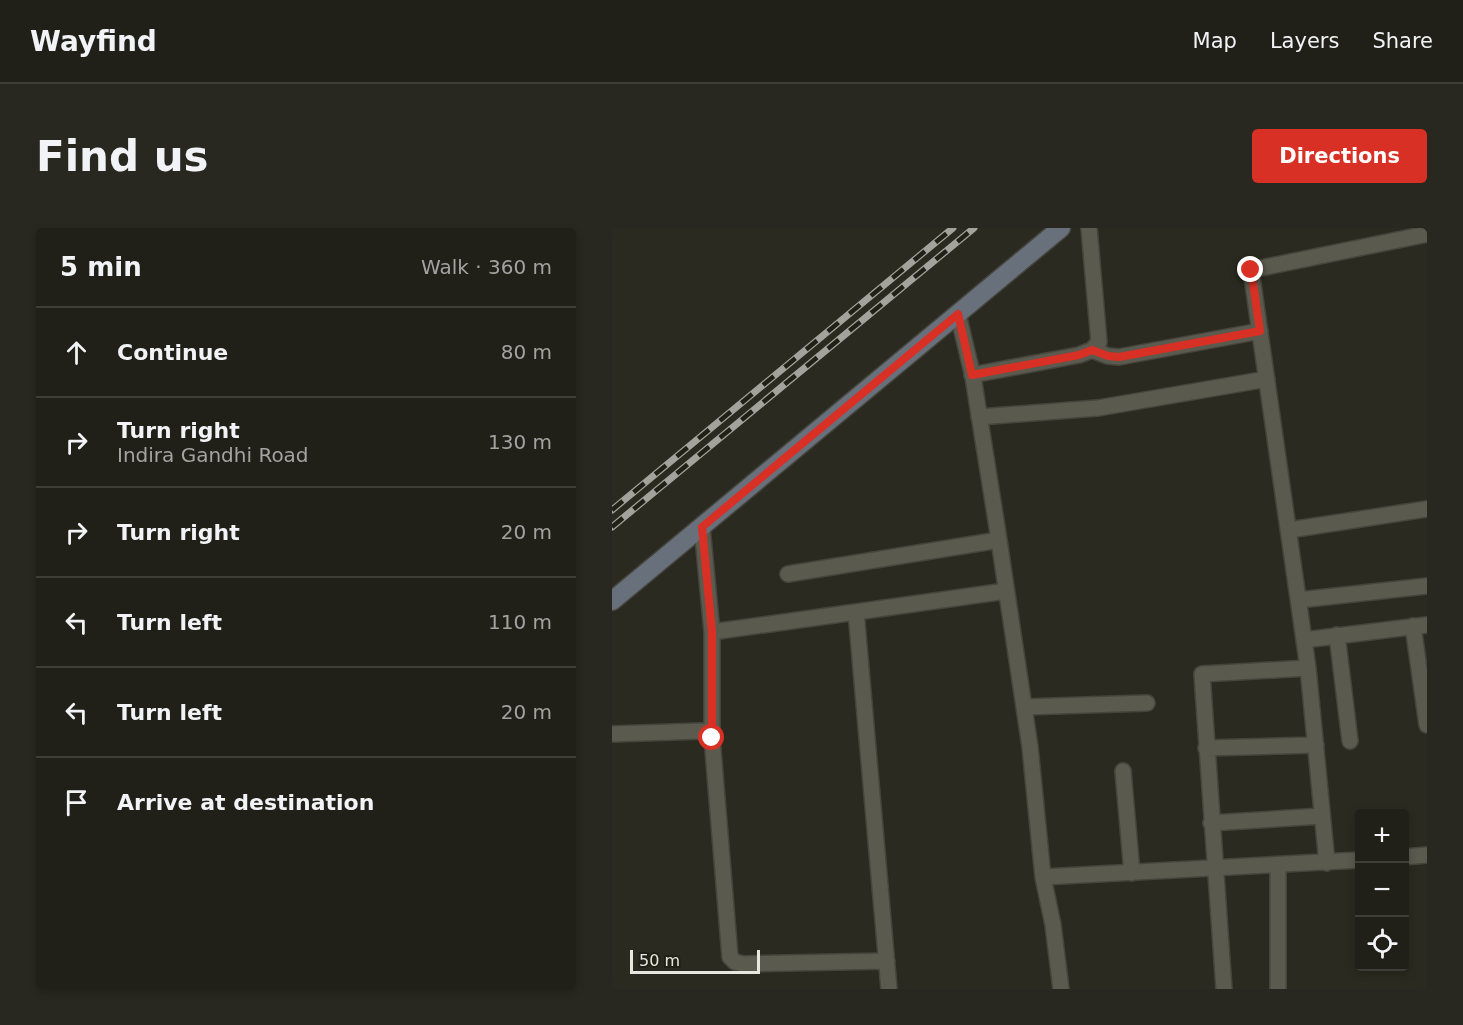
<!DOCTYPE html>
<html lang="en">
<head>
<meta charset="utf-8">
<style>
  body { margin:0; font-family:"DejaVu Sans",sans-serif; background:#282821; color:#f1f3f6 }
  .controls { position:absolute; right:18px; bottom:18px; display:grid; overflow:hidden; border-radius:6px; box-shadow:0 3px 9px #0003 }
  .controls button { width:54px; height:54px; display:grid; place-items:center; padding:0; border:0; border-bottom:2px solid #3d3e37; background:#202018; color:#f1f3f6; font:30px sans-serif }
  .scale { position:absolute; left:18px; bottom:15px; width:130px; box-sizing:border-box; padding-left:6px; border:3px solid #e7e7e0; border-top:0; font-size:16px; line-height:21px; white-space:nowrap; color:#e7e7e0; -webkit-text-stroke:4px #212017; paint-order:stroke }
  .stop { position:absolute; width:18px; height:18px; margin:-14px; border:4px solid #d93025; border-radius:50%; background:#fff }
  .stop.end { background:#d93025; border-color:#fff; box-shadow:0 2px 6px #0008 }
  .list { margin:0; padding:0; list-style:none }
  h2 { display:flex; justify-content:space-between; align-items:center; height:78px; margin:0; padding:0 24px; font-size:26px }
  h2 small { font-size:20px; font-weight:400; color:#a2a3a2 }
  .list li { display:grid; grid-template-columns:39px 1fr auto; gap:18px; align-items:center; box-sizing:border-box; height:90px; padding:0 24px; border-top:2px solid #3d3e37 }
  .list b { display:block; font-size:22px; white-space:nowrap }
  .list p { margin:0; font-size:20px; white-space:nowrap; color:#a2a3a2 }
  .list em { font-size:20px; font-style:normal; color:#a2a3a2 }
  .icon { flex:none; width:33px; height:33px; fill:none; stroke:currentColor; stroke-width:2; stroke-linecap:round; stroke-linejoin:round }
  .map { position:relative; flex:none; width:815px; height:761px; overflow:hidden; border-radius:6px }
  header { display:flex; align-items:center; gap:36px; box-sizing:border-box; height:84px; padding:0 30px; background:#202018; border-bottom:2px solid #3d3e37 }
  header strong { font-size:28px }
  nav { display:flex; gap:33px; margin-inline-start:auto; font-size:21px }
  .intro { display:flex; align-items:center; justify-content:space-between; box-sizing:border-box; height:144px; padding:0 36px }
  h1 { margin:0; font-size:42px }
  .button { padding:15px 27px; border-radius:6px; background:#d93025; color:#fff; font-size:21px; font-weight:700 }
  main { display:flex; gap:36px; padding:0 36px }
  aside { flex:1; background:#202018; border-radius:6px; box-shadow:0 3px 9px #0003 }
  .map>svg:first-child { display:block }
</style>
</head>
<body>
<header>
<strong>Wayfind</strong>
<nav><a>Map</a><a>Layers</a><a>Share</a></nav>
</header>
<div class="intro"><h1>Find us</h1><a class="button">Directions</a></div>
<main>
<aside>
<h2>5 min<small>Walk · 360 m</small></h2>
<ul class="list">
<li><svg class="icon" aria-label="ahead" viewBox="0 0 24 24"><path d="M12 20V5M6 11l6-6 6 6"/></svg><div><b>Continue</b></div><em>80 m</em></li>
<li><svg class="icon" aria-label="right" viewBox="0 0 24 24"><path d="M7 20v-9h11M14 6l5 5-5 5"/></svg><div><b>Turn right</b><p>Indira Gandhi Road</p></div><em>130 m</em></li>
<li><svg class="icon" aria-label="right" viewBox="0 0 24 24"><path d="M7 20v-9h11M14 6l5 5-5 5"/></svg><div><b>Turn right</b></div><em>20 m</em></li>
<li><svg class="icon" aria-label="left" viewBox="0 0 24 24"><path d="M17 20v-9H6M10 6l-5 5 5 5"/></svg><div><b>Turn left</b></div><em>110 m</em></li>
<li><svg class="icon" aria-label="left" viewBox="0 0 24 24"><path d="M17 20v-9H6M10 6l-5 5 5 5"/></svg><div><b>Turn left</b></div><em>20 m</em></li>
<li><svg class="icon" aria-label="arrive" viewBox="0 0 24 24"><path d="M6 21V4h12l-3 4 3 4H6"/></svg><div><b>Arrive at destination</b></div></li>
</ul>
</aside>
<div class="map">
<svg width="815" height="761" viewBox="0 0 815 761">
  <rect width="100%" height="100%" fill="#2b2a20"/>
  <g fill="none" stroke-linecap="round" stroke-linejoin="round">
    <defs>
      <path id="street" d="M346,86L361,149L385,299L418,519L431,649L441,697L449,761
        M480,122L496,128L507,129L648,103
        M360,147L467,127L480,122L487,114L477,0
        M367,189L486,180L655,151
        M90,299L100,404L244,384L277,761
        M677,302L815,281
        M176,346L387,312
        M687,372L815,358
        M244,384L394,363
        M801,398L815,497
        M725,407L738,513
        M692,412L815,397
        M412,479L535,475
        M0,506L90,503L96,505L100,510L118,729L123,734L131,736L275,733
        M100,510V404
        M594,520L704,517
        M511,543L520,645
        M599,595L710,588
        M792,629L815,627
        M715,635L696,440L639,42L815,6
        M431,649L748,632
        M612,761L590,446L696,440
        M666,761V638"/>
      <path id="secondary" d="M0,373L449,0"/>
    </defs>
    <use href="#street" stroke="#46453d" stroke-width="18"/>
    <use href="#secondary" stroke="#46453d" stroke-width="21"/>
    <use href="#street" stroke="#5b5a4f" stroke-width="15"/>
    <use href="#secondary" stroke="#68707c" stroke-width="18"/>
    <defs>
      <path id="rail" d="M0,282L341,0
        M0,299L362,0"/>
    </defs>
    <use href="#rail" stroke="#a3a39b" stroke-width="7"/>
    <use href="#rail" stroke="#212017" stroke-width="4.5" stroke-dasharray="14" stroke-linecap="butt"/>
  </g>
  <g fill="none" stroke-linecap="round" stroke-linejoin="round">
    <path stroke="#d93025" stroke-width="8" d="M100,510V404L90,299L346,86L360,147L467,127L480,122L496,128L507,129L648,103L639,42"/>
  </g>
</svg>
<div class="controls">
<button>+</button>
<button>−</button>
<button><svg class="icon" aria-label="locate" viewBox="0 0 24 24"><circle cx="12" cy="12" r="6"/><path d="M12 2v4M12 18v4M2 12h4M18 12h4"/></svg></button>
</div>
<div class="scale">50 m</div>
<div class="stop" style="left:100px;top:510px"></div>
<div class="stop end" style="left:639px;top:42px"></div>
</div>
</main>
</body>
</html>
